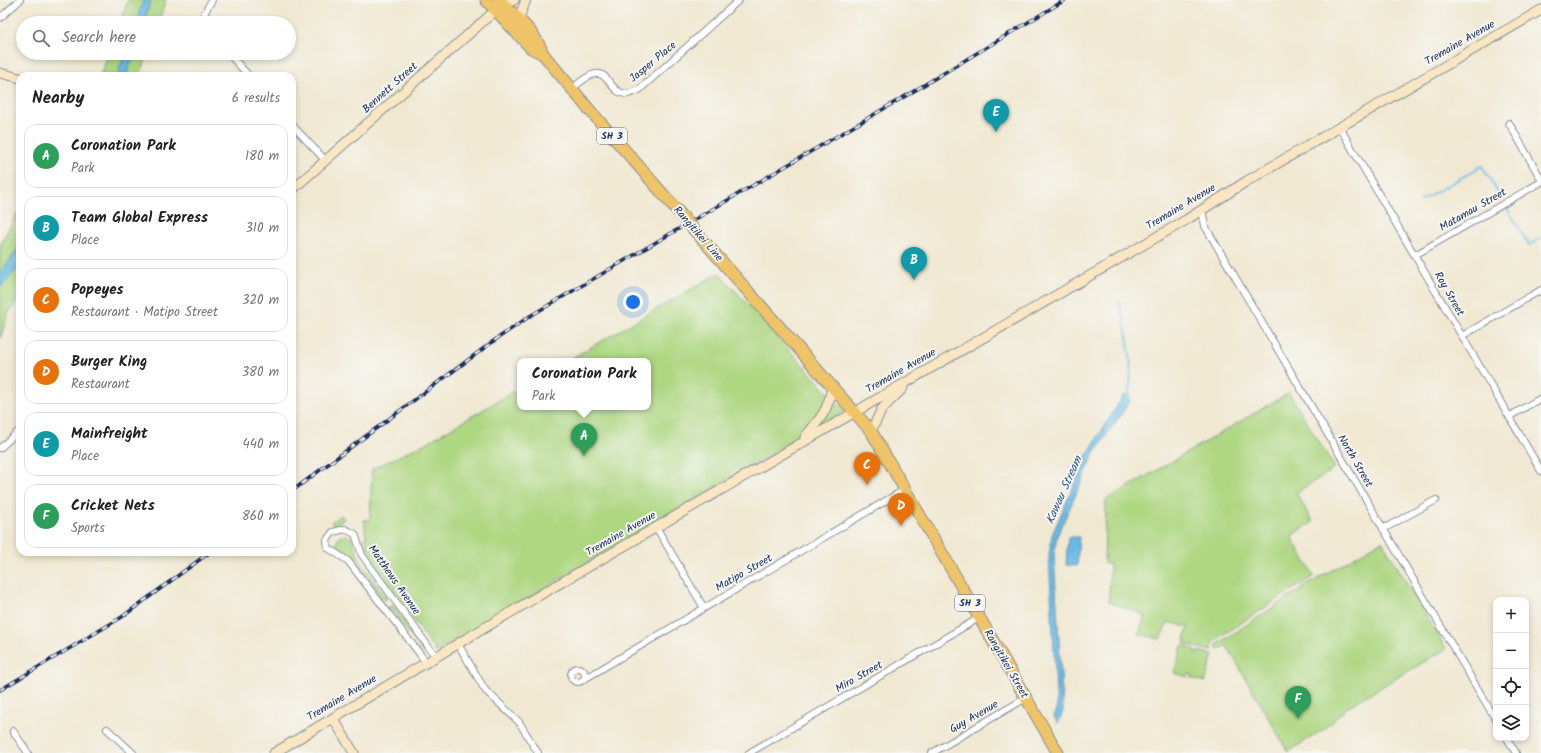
<!DOCTYPE html>
<html lang="en">
<head>
<meta charset="utf-8">
<style>
  body { margin:0; font-family:Kalam,sans-serif; background:#f6f6f6; color:#222 }
  .controls { position:absolute; right:12px; bottom:12px; display:grid; overflow:hidden; border-radius:8px; box-shadow:0 2px 6px #0003 }
  .controls button { width:36px; height:36px; display:grid; place-items:center; padding:0; border:0; border-bottom:1px solid #e0e0e0; background:#fff; color:#222; font:20px sans-serif }
  .you { position:absolute; left:633px; top:302px; width:14px; height:14px; margin:-10px; border:3px solid #fff; border-radius:50%; background:#1a73e8; box-shadow:0 0 0 6px #1a73e833 }
  .badge { display:grid; place-items:center; width:26px; height:26px; border-radius:50%; background:#2563eb; color:#fff; font-size:13px; font-weight:700 }
  .pin { position:absolute; translate:-50% -33px; filter:drop-shadow(0 1px 2px #0008) }
  .pin::after { content:''; position:absolute; top:21px; width:14px; height:12px; background:inherit; clip-path:polygon(0 0,100% 0,50% 100%) }
  .popup { position:absolute; left:517px; top:358px; width:134px; height:52px; box-sizing:border-box; display:grid; place-content:center; border-radius:8px; background:#fff; filter:drop-shadow(0 1px 3px #0005); font-size:13px; white-space:nowrap; color:#767676 }
  .popup b { font-size:15px; color:#222 }
  .popup::after { content:''; position:absolute; left:50%; top:100%; margin-left:-8px; border:8px solid transparent; border-top-color:#fff }
  .list { margin:0; padding:0; list-style:none }
  h2 { display:flex; justify-content:space-between; align-items:center; height:52px; margin:0; padding:0 16px; font-size:17px }
  h2 small { font-size:13px; font-weight:400; color:#767676 }
  .list li { display:grid; grid-template-columns:26px 1fr auto; gap:12px; align-items:center; box-sizing:border-box; height:64px; margin:0 8px 8px; padding:0 8px; border:1px solid #e0e0e0; border-radius:12px }
  .list b { display:block; font-size:15px; white-space:nowrap }
  .list p { margin:0; font-size:13px; white-space:nowrap; color:#767676 }
  .list em { font-size:13px; font-style:normal; color:#767676 }
  .icon { flex:none; width:22px; height:22px; fill:none; stroke:currentColor; stroke-width:2; stroke-linecap:round; stroke-linejoin:round }
  .map { position:relative; flex:none; width:1541px; height:753px; overflow:hidden }
  .search { position:absolute; background:#fff; box-shadow:0 2px 6px #0003; left:16px; top:16px; width:280px; height:44px; display:flex; align-items:center; gap:10px; box-sizing:border-box; padding:0 14px; border-radius:22px; color:#767676; font-size:15px }
  .panel { position:absolute; background:#fff; box-shadow:0 2px 6px #0003; left:16px; top:72px; width:280px; height:484px; border-radius:12px }
  .map>svg:first-child { display:block }
</style>
</head>
<body>
<div class="map">
<svg width="1541" height="753" viewBox="0 0 1541 753">
  <rect width="100%" height="100%" fill="#f6f6f2"/>
  <filter id="ink" filterUnits="userSpaceOnUse"><feTurbulence type="fractalNoise" baseFrequency=".025" numOctaves="2"/><feDisplacementMap in="SourceGraphic" scale="8" xChannelSelector="R" yChannelSelector="G"/><feConvolveMatrix kernelMatrix="1 2 1 2 8 2 1 2 1" color-interpolation-filters="sRGB"/></filter>
  <filter id="wash" filterUnits="userSpaceOnUse"><feTurbulence type="fractalNoise" baseFrequency=".012" numOctaves="4" result="noise"/><feDisplacementMap in="SourceGraphic" scale="16" xChannelSelector="R" yChannelSelector="G"/><feGaussianBlur stdDeviation="0.9" result="paint"/><feColorMatrix in="noise" values="0 0 0 0 0 0 0 0 0 0 0 0 0 0 0 0 0 1.4 0 .05"/><feComposite in="paint" operator="in"/></filter>
  <g filter="url(#wash)">
    <rect width="100%" height="100%" fill="#f0e8d1"/>
    <path fill="#aed782" stroke="#648370" d="M128,0H166L158,23H120Z
      M109,53H148L140,76H100Z
      M20,208V296L8,314L0,339V245Z
      M719,273L845,411L436,652L368,554L364,520H370L372,469L426,443L520,388V407H648V361H567Z
      M1289,393L1335,468L1296,493L1313,522L1291,536L1314,576L1213,641L1212,651L1184,644L1188,627L1168,622L1160,639L1139,634L1145,615L1109,602L1110,565L1104,563L1106,500Z
      M341,515L344,519L334,526L331,522Z
      M345,535L351,537L360,560L387,598L384,601C371,583 360,560 338,551L336,544L339,537Z
      M1382,541L1446,649L1349,706L1324,729L1288,752L1227,646L1218,649L1216,645L1320,577Z
      M393,605L428,654L426,656L389,607Z
      M1182,646L1196,650L1195,653L1198,654L1199,651L1213,655L1205,682L1191,678L1192,674H1189L1188,677L1174,673Z"/>
    <path fill="#69bbe4" stroke="#4275a1" d="M144,0H151L143,23H135Z
      M125,53H134L126,76H117Z
      M20,246V266L0,288V274Z
      M1123,396H1129L1130,401L1095,452L1057,536L1054,555L1063,711L1058,723L1054,717L1057,710L1049,555L1052,535L1087,455Z
      M1068,537H1079L1077,566L1066,565Z"/>
    <g fill="none" stroke-linecap="round" stroke-linejoin="round">
      <path stroke="#69bbe4" stroke-width="2" d="M1420,201L1482,166L1502,199
        M1508,210L1529,245L1541,238
        M1119,301C1127,332 1135,366 1128,397"/>
    </g>
  </g>
  <g filter="url(#ink)">
    <g fill="none" stroke-linecap="round" stroke-linejoin="round">
      <defs>
        <path id="street" d="M0,18L20,0
          M205,23V12L212,0
          M228,53L249,76
          M573,88C612,53 603,93 627,94C630,94 635,91 639,90L739,0
          M1509,123L1541,179
          M292,125L326,161
          M1340,128L1541,471
          M1202,209L1205,226L1496,720
          M1415,255L1541,182
          M1462,336L1541,290
          M1510,416L1541,398
          M0,448L20,430
          M656,527L704,608
          M1383,529L1436,500
          M458,644L485,690L519,722L538,753
          M426,662L348,561L328,548L327,540L333,532L345,529L355,534L362,555L436,657
          M571 675a7 7 0 1 1 14 0a7 7 0 1 1-14 0Z
          M581,681L904,490
          M107,729L133,753
          M13,731L28,753
          M1507,738L1516,753
          M749,753L979,618
          M932,753L1026,698"/>
        <path id="secondary" d="M520,21V15L526,0
          M0,73L20,78
          M292,190L488,17L503,4L514,0
          M871,431L882,409L903,388
          M805,437C820,419 829,410 832,386
          M333,718L354,753
          M274,753L550,589L1186,220L1247,181L1541,10"/>
        <path id="highway" d="M486,0L531,48L543,54
          M499,0C515,16 536,32 543,54L587,107L683,217
          M695,231L871,431L1058,753"/>
      </defs>
      <use href="#street" stroke="#868c98" stroke-width="8"/>
      <use href="#secondary" stroke="#868c98" stroke-width="11"/>
      <use href="#highway" stroke="#868c98" stroke-width="13"/>
      <use href="#street" stroke="#fff" stroke-width="6"/>
      <use href="#secondary" stroke="#f9e7c3" stroke-width="9"/>
      <use href="#highway" stroke="#efc469" stroke-width="11"/>
      <defs>
        <path id="rail" d="M292,491L495,340L530,316L909,94L1065,0
          M0,690L122,617L210,552"/>
      </defs>
      <use href="#rail" stroke="#1b2f5e" stroke-width="3.5"/>
      <use href="#rail" stroke="#f6f6f2" stroke-width="2" stroke-dasharray="6" stroke-linecap="butt"/>
      <defs>
        <path id="highway-bridge" d="M683,217L695,231"/>
      </defs>
      <use href="#highway-bridge" stroke="#868c98" stroke-width="13" stroke-linecap="butt"/>
      <use href="#highway-bridge" stroke="#efc469" stroke-width="11"/>
    </g>
  </g>
  <g text-anchor="middle" dominant-baseline="central" stroke-width="4" stroke-linejoin="round" paint-order="stroke">
    <g fill="#f6f6f2" stroke="#5d6b8a" stroke-width="1">
      <rect x="597" y="128" width="30" height="16" rx="3"/>
      <rect x="955" y="595" width="30" height="16" rx="3"/>
    </g>
    <g font-size="10" font-weight="bold" fill="#1b2f5e">
      <text x="612" y="136">SH 3</text>
      <text x="970" y="603">SH 3</text>
    </g>
    <g font-size="11" fill="#1b2f5e" stroke="#f6f6f2">
      <text transform="translate(1460 43) rotate(-30)">Tremaine Avenue</text>
      <text transform="translate(653 62) rotate(-40)">Jasper Place</text>
      <text transform="translate(390 88) rotate(-42)">Bennett Street</text>
      <text transform="translate(1181 207) rotate(-31)">Tremaine Avenue</text>
      <text transform="translate(1473 210) rotate(-30)">Matamau Street</text>
      <text transform="translate(698 234) rotate(49)">Rangitikei Line</text>
      <text transform="translate(1449 294) rotate(60)">Roy Street</text>
      <text transform="translate(901 371) rotate(-30)">Tremaine Avenue</text>
      <text transform="translate(1355 461) rotate(60)">North Street</text>
      <text transform="translate(621 534) rotate(-30)">Tremaine Avenue</text>
      <text transform="translate(744 573) rotate(-30)">Matipo Street</text>
      <text transform="translate(394 580) rotate(55)">Matthews Avenue</text>
      <text transform="translate(1006 664) rotate(60)">Rangitikei Street</text>
      <text transform="translate(859 677) rotate(-30)">Miro Street</text>
      <text transform="translate(342 698) rotate(-31)">Tremaine Avenue</text>
      <text transform="translate(974 717) rotate(-30)">Guy Avenue</text>
    </g>
    <g font-size="12" font-style="italic" fill="#325986" stroke="#f6f6f2">
      <text transform="translate(1064 490) rotate(-66)">Kawau Stream</text>
    </g>
  </g>
</svg>
<div class="controls">
<button>+</button>
<button>−</button>
<button><svg class="icon" aria-label="locate" viewBox="0 0 24 24"><circle cx="12" cy="12" r="6"/><path d="M12 2v4M12 18v4M2 12h4M18 12h4"/></svg></button>
<button><svg class="icon" aria-label="layers" viewBox="0 0 24 24"><path d="M12 4l9 5-9 5-9-5zM3 14l9 5 9-5"/></svg></button>
</div>
<div class="you"></div>
<div class="pin badge" style="left:584px;top:456px;background:#2e9e5b">A</div>
<div class="popup"><b>Coronation Park</b>Park</div>
<div class="pin badge" style="left:914px;top:280px;background:#0f9aa8">B</div>
<div class="pin badge" style="left:867px;top:485px;background:#e8710a">C</div>
<div class="pin badge" style="left:901px;top:526px;background:#e8710a">D</div>
<div class="pin badge" style="left:996px;top:132px;background:#0f9aa8">E</div>
<div class="pin badge" style="left:1298px;top:719px;background:#2e9e5b">F</div>
<div class="search"><svg class="icon" aria-label="search" viewBox="0 0 24 24"><circle cx="10" cy="10" r="6"/><path d="M15 15l6 6"/></svg>Search here</div>
<section class="panel">
<h2>Nearby<small>6 results</small></h2>
<ul class="list">
<li><span class="badge" style="background:#2e9e5b">A</span><div><b>Coronation Park</b><p>Park</p></div><em>180 m</em></li>
<li><span class="badge" style="background:#0f9aa8">B</span><div><b>Team Global Express</b><p>Place</p></div><em>310 m</em></li>
<li><span class="badge" style="background:#e8710a">C</span><div><b>Popeyes</b><p>Restaurant · Matipo Street</p></div><em>320 m</em></li>
<li><span class="badge" style="background:#e8710a">D</span><div><b>Burger King</b><p>Restaurant</p></div><em>380 m</em></li>
<li><span class="badge" style="background:#0f9aa8">E</span><div><b>Mainfreight</b><p>Place</p></div><em>440 m</em></li>
<li><span class="badge" style="background:#2e9e5b">F</span><div><b>Cricket Nets</b><p>Sports</p></div><em>860 m</em></li>
</ul>
</section>
</div>
</body>
</html>
